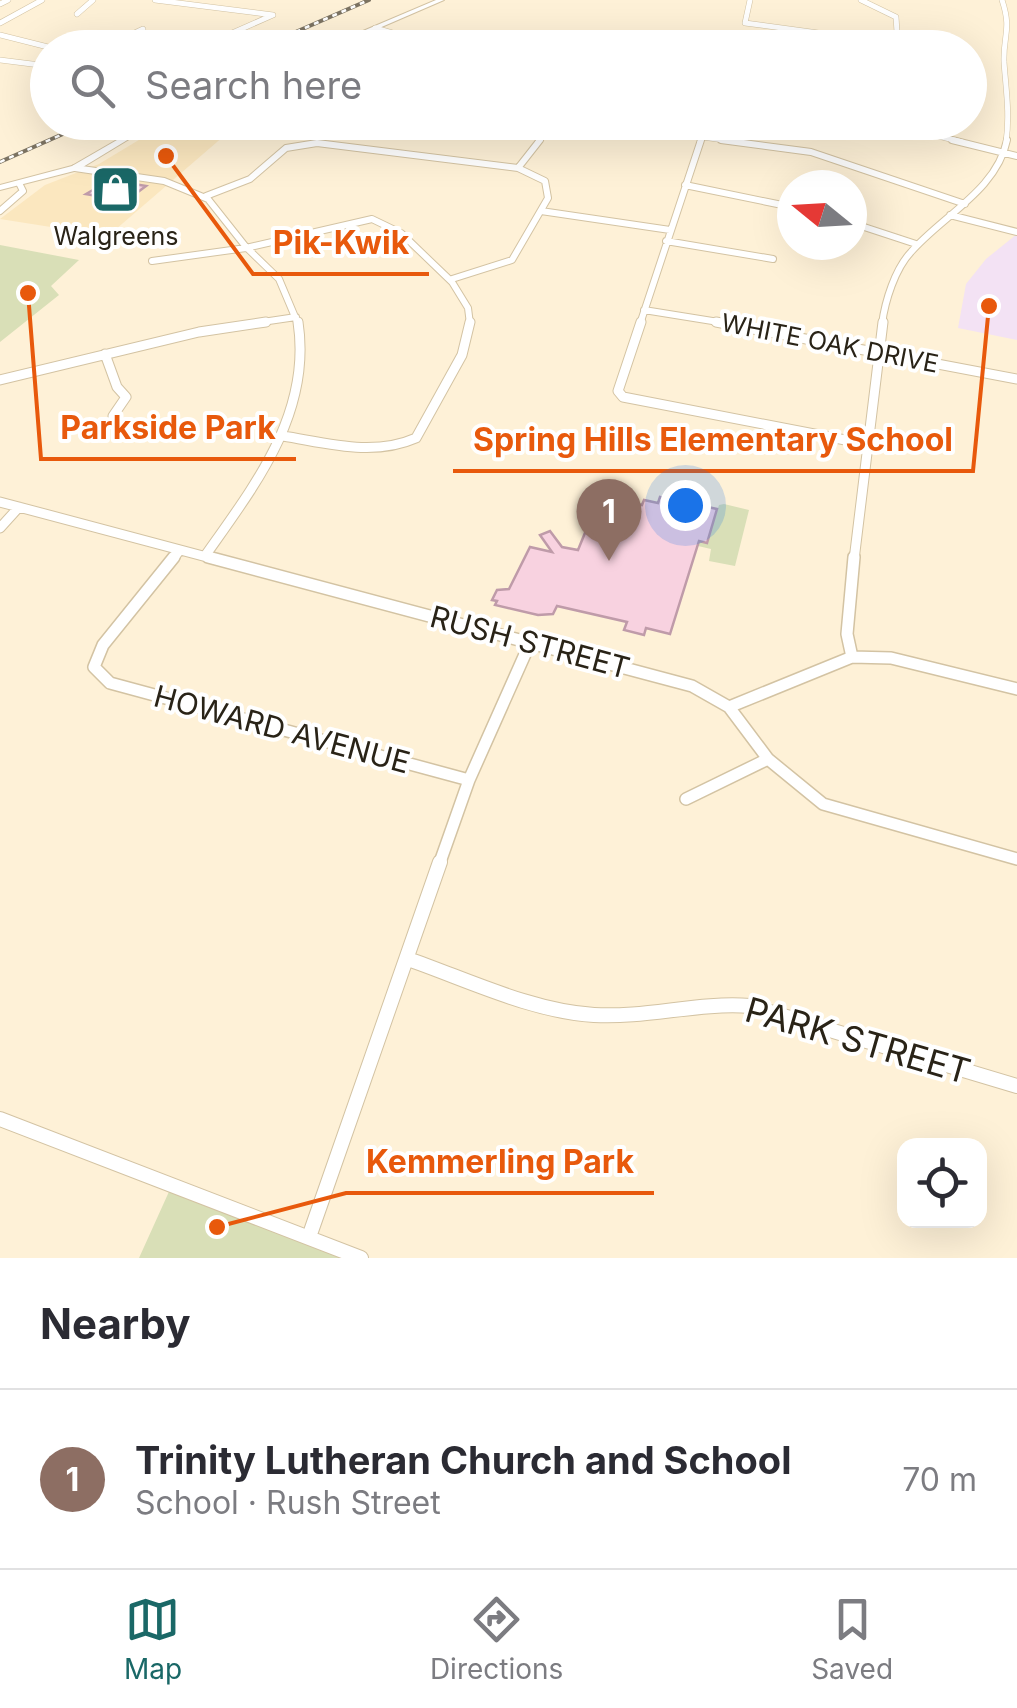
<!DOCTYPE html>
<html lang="en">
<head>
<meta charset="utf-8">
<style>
  body { margin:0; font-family:Inter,sans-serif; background:#f7f7f7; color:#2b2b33 }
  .controls { position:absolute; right:30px; bottom:30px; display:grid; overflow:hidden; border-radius:20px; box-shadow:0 10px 40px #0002 }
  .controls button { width:90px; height:90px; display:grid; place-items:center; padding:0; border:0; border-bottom:2px solid #e1e1e2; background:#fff; color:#2b2b33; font:50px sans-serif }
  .compass { position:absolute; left:777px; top:170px; width:90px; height:90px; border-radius:50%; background:#fff; box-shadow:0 10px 40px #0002; rotate:288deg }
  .you { position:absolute; left:685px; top:505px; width:35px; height:35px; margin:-25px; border:8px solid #fff; border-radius:50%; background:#1a73e8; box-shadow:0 0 0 15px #1a73e833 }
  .badge { display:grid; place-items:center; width:65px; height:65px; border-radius:50%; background:#1a6867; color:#fff; font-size:32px; font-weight:700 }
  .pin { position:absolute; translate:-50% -82px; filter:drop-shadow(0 2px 5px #0008) }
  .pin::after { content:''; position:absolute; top:52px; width:35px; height:30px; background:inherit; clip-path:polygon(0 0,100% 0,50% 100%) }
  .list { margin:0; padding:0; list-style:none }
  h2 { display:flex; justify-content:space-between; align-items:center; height:130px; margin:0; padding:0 40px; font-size:42px }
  h2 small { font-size:32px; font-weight:400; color:#7c7c81 }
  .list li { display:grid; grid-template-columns:65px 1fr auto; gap:30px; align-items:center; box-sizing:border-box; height:180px; padding:0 40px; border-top:2px solid #e1e1e2 }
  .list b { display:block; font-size:38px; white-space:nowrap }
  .list p { margin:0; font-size:32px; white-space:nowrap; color:#7c7c81 }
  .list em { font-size:32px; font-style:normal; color:#7c7c81 }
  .icon { flex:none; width:55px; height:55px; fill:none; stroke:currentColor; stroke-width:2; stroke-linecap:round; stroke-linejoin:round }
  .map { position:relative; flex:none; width:1017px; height:1258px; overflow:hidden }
  .search { position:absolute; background:#fff; box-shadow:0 10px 40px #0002; left:30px; right:30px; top:30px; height:110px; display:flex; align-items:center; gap:25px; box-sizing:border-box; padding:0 35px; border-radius:55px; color:#7c7c81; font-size:38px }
  .sheet { height:310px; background:#fff }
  nav { display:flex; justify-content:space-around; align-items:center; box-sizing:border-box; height:140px; border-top:2px solid #e1e1e2; background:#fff; font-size:28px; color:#7c7c81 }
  nav a { display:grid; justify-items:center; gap:5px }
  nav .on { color:#1a6867 }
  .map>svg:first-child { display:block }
</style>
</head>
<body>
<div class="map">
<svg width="1017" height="1258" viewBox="0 0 1017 1258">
  <rect width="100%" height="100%" fill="#fef1d7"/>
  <path fill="#fbe7bf" d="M167,123H239L108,236L0,219L45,185L99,164Z"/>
  <path fill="#f3e2f4" d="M1017,234V340L958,328L966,284L986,259Z"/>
  <path fill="#d9dfb7" d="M0,245L79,260L51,286L59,295L0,342Z
    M724,504L749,510L735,566L709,561L711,549L698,546L699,541L707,542L719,505Z
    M172,1185L358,1258H139Z"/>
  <path fill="#f8d2e0" stroke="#bf9ba9" stroke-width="2.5" d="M110,180L146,186L126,201L86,194Z
    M660,497L717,509L707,543L699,541L670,634L646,628L644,635L624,630L627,622L557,606L553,614L538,615L495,605L497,601L492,600L497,590L509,589L530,547L552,552L540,535L550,531L562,547L578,550L589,523L598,525L607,498L642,505L644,500L658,503Z"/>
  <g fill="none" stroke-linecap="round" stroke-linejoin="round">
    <defs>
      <path id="minor-far4" d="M155,0L273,15
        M750,0L745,23L899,44
        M861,0L896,17L898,47
        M1002,0C1012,30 1003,35 1004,62C1006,90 1010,114 1006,142
        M0,4L8,0
        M77,14L93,0
        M375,28L445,48
        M0,35L52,48
        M103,48L143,29
        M198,48L273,15
        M0,60L48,66
        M545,122H589
        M882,122L962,142
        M702,137L739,142
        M538,142L553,123
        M700,142L707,122"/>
      <path id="minor-far3" d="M721,140L811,152L965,204
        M952,140L1017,156
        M75,168L164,181L208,199L246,247L279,279L298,324
        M518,168L540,140
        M685,185L792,207
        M206,196L250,179L286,148L317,143L518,168L545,181L548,198L512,260L452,279
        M0,211L23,191L20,185
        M541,211L670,230
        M950,215L1017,232
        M852,223L916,244
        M666,241L773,259
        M152,261L246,248L372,219L401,233L452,282L468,308L470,324
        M644,310L731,324
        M249,324L296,317
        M640,324L701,140
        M882,324C885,301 895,269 911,252C942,216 997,190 1007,140"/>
      <path id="minor-far2" d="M641,322L618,391L623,397L866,444
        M716,322L1017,379
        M105,354L117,387L126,397L113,416
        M0,380L199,332L266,322
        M283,436C327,443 373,457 416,438L462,355L470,322
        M0,502L218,560
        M0,528L19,507
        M205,556C255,485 312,413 298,322
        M172,560L180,550
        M854,560L883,322"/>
      <path id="minor-far1" d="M174,557L103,645L94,667L110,683L469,780
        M208,557L692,686L729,707L768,759L823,804L1017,859
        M852,657L847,634L854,557
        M729,707L852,657L891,658L1017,689
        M686,799L768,759
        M439,865L469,780L530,643"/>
      <path id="minor" d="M408,959C468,980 531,1011 594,1015C647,1018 698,1002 750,1006L1017,1086
        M0,1119L361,1258
        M309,1237L440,862"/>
      <path id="tertiary" d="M0,23L42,0"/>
      <path id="secondary" d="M436,0H444L333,48H323Z
        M148,122H157L78,170L0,190V185L72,166Z"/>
    </defs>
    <use href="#minor-far4" stroke="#d3c3a3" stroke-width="6"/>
    <use href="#minor-far3" stroke="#d3c3a3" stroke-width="8"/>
    <use href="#minor-far2" stroke="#d3c3a3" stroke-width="11"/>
    <use href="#minor-far1" stroke="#d3c3a3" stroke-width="14"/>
    <use href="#minor" stroke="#d3c3a3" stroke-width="16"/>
    <use href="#tertiary" stroke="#d3c3a3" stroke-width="6"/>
    <use href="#secondary" stroke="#d3c3a3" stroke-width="2"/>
    <use href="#minor-far4" stroke="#fff" stroke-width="5"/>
    <use href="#minor-far3" stroke="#fff" stroke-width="6"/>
    <use href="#minor-far2" stroke="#fff" stroke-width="9"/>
    <use href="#minor-far1" stroke="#fff" stroke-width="11"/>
    <use href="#minor" stroke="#fff" stroke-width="14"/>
    <use href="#tertiary" stroke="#fff" stroke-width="5"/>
    <use href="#secondary" fill="#fff" fill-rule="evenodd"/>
    <defs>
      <path id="rail" d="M259,48L369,0
        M0,162L90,122"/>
    </defs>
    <use href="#rail" stroke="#7c7362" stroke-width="4"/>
    <use href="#rail" stroke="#fff" stroke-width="2.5" stroke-dasharray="5" stroke-linecap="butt"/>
  </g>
  <defs>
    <symbol id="shop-square" viewBox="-11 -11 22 22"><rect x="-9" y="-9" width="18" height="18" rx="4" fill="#1a6867" stroke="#fff"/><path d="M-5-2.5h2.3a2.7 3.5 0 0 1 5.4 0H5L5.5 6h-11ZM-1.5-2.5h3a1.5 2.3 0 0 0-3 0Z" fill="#fff"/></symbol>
  </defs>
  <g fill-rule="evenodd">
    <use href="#shop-square" x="88" y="162" width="55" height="55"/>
  </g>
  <g text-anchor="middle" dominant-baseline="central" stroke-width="8" stroke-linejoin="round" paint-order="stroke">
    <g font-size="25" fill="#292317" stroke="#fff">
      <text x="116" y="236">Walgreens</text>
    </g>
    <g font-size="25" fill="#292317" stroke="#fff">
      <text transform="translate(830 343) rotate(11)">WHITE OAK DRIVE</text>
    </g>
    <g font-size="30" fill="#292317" stroke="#fff">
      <text transform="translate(530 642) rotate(15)">RUSH STREET</text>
      <text transform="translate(282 729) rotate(15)">HOWARD AVENUE</text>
    </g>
    <g font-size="35" fill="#292317" stroke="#fff">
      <text transform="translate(858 1040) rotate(16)">PARK STREET</text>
    </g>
  </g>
  <path fill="none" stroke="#e8590c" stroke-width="4" d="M166 156L253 274H429M28 293L41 459H296M989 306L973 471H453M217 1227L346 1193H654"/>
  <g fill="#e8590c" stroke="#fff" stroke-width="4">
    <circle cx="166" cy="156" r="10"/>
    <circle cx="28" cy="293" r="10"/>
    <circle cx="989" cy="306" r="10"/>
    <circle cx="217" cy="1227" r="10"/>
  </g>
  <g font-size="32" text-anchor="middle" font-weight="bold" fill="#e8590c" stroke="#fff" stroke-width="8" stroke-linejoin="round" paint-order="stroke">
    <text x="341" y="254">Pik-Kwik</text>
    <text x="168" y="439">Parkside Park</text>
    <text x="713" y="451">Spring Hills Elementary School</text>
    <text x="500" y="1173">Kemmerling Park</text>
  </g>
</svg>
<div class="controls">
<button><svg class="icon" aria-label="locate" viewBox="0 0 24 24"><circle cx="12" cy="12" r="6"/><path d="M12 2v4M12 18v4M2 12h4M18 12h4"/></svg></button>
</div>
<svg class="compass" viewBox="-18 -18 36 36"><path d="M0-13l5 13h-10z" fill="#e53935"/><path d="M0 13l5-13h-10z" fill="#7c7c81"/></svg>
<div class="you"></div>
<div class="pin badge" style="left:609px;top:561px;background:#8d6e63">1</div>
<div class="search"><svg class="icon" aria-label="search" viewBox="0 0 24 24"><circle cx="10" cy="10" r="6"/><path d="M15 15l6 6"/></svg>Search here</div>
</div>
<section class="sheet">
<h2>Nearby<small></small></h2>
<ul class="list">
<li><span class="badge" style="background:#8d6e63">1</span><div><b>Trinity Lutheran Church and School</b><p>School · Rush Street</p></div><em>70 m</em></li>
</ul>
</section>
<nav>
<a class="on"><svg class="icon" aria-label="map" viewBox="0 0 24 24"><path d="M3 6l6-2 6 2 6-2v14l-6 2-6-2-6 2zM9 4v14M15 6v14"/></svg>Map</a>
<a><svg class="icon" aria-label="directions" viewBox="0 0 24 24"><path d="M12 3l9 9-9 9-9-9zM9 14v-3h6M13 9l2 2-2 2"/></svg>Directions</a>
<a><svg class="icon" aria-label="saved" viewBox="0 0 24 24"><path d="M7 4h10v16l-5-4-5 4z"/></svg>Saved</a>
</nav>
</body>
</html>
